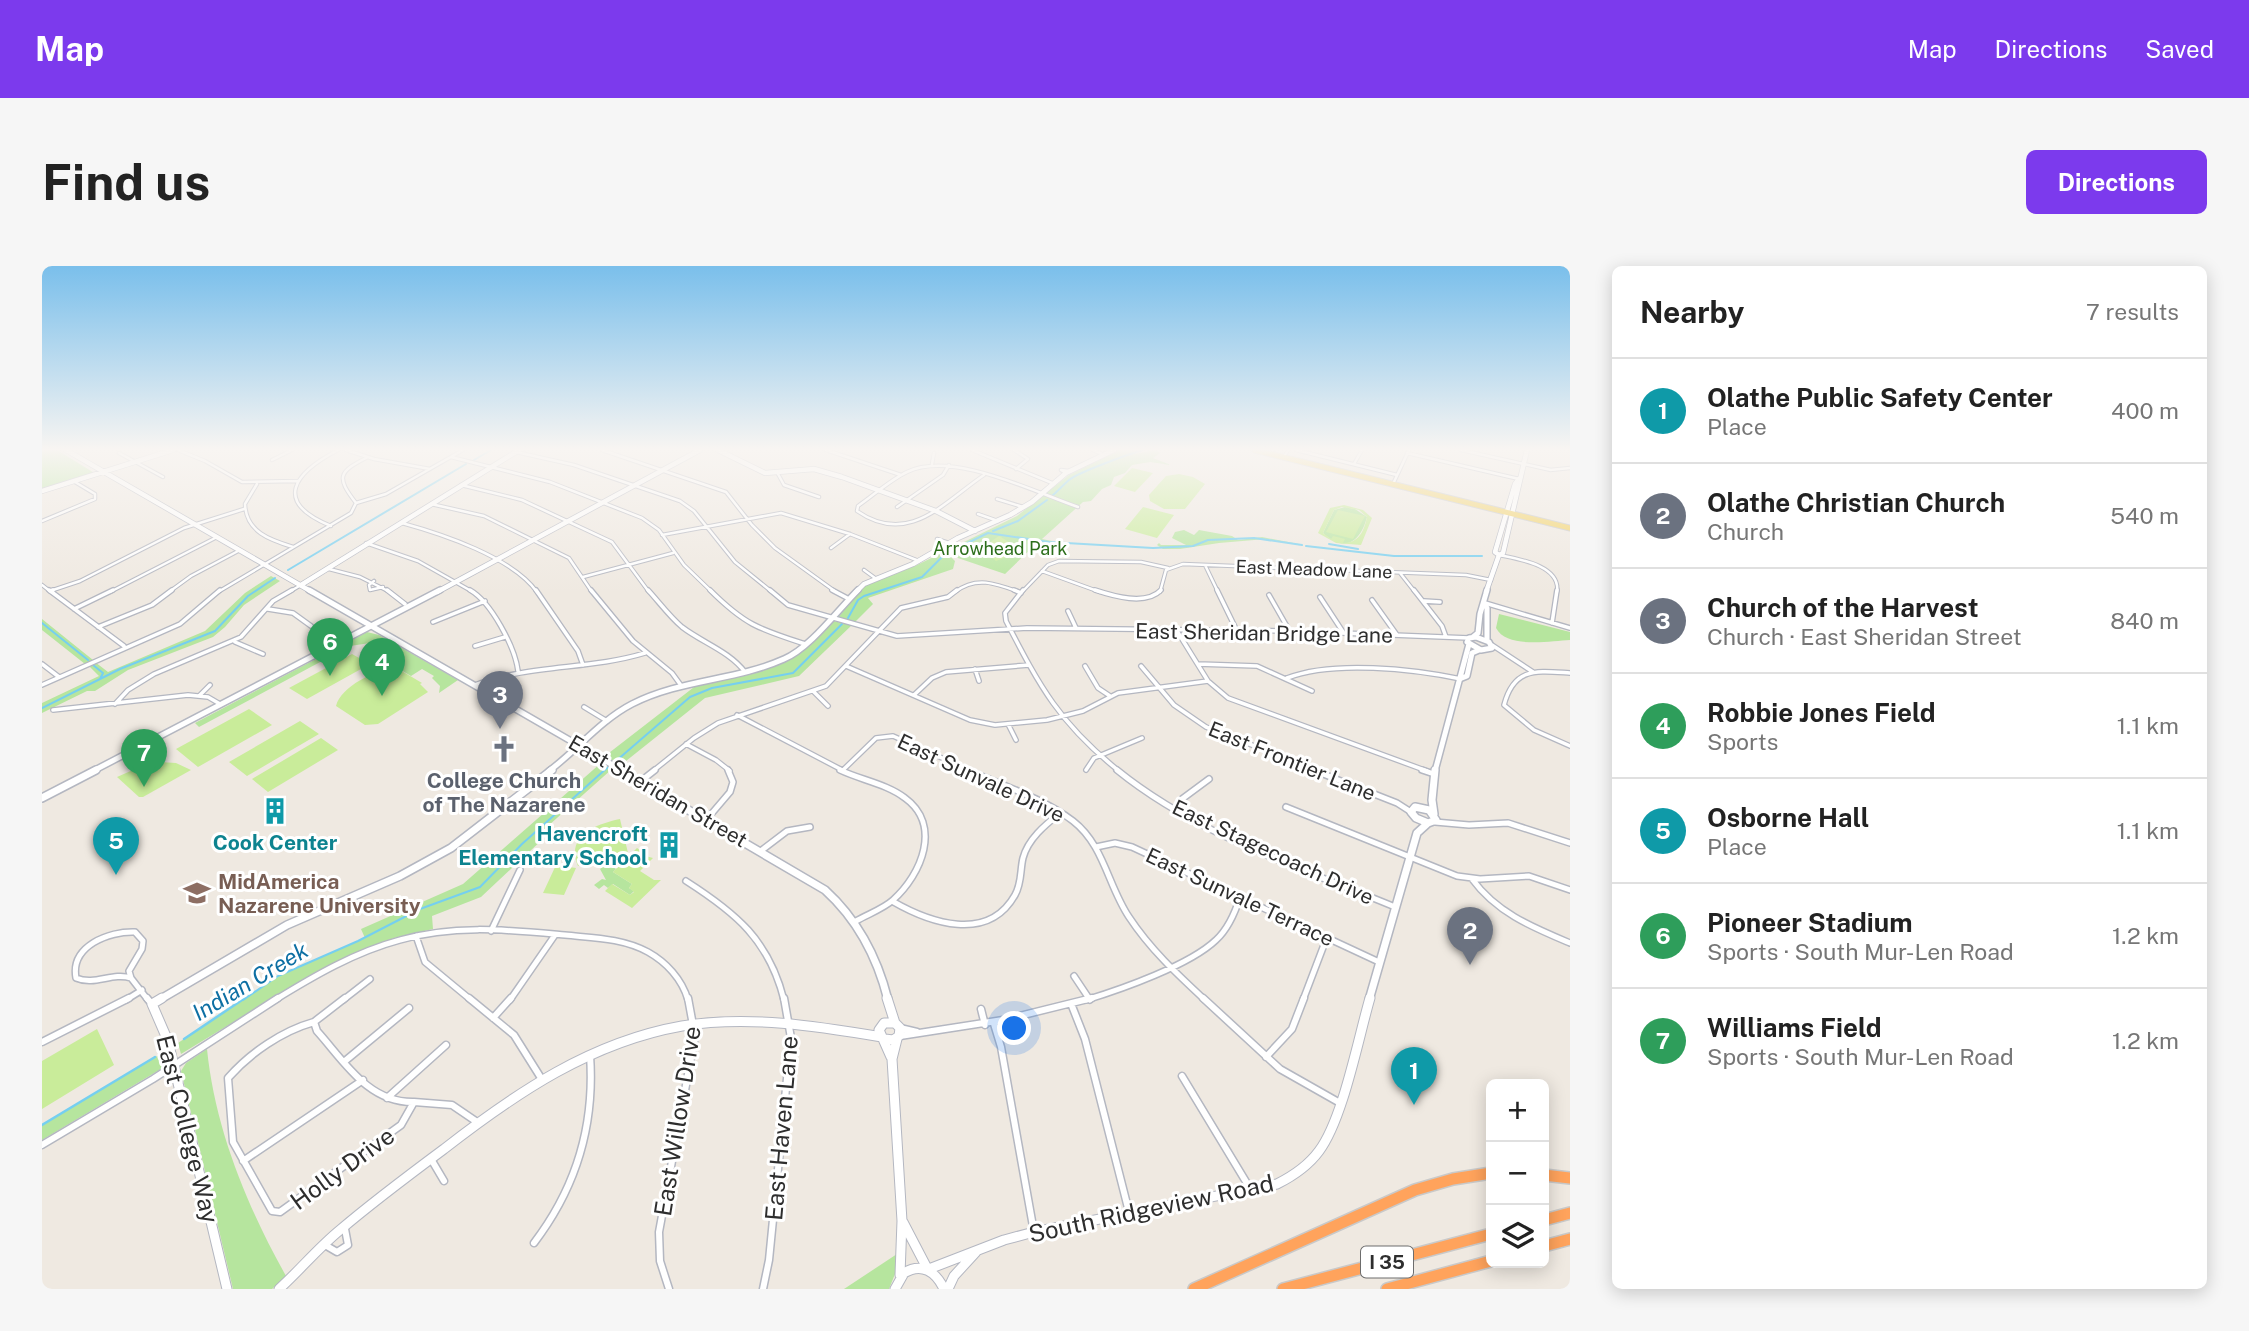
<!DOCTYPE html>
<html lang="en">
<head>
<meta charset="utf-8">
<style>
  body { margin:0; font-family:"Public Sans",sans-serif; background:#f6f6f6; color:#222 }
  .controls { position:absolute; right:21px; bottom:21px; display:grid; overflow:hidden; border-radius:10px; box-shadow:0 4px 18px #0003 }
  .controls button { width:63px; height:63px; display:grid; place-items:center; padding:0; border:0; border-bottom:2px solid #e0e0e0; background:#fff; color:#222; font:35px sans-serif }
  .you { position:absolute; left:973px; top:763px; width:24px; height:24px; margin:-18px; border:5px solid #fff; border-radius:50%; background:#1a73e8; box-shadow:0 0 0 10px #1a73e833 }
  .badge { display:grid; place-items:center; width:46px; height:46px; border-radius:50%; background:#7c3aed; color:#fff; font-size:23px; font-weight:700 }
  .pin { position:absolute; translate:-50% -58px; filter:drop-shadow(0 2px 4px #0008) }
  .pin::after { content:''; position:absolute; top:37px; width:24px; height:21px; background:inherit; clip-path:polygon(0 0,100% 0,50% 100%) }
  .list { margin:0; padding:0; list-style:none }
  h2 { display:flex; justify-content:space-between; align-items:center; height:91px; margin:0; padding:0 28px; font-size:30px }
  h2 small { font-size:23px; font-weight:400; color:#767676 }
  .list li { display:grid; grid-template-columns:46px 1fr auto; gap:21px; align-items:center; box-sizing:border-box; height:105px; padding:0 28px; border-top:2px solid #e0e0e0 }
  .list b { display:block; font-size:26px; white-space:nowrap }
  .list p { margin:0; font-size:23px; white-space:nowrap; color:#767676 }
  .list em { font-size:23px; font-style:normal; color:#767676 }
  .icon { flex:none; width:38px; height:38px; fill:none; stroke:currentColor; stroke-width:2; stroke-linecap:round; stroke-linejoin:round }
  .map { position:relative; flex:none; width:1528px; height:1023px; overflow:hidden; border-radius:10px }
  header { display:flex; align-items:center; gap:42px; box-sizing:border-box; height:98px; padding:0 35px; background:#7c3aed; color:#fff }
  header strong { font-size:33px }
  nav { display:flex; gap:38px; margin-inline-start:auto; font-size:24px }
  .intro { display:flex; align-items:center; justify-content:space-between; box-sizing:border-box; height:168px; padding:0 42px }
  h1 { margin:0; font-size:49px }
  .button { padding:18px 32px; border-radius:10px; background:#7c3aed; color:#fff; font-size:24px; font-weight:700 }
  main { display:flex; gap:42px; padding:0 42px }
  aside { flex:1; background:#fff; border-radius:10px; box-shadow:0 4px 18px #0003 }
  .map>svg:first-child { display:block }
</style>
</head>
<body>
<header>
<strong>Map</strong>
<nav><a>Map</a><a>Directions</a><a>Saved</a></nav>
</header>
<div class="intro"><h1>Find us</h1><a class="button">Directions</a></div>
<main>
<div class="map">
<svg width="1528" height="1023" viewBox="0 0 1528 1023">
  <rect width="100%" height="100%" fill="#efe9e1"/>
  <path fill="#b6e59e" d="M0,184H15L54,208L0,223Z
    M1078,184H1095L1093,188L1113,184L1118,187L1111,192L1129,199L1108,196L1090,199L1083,207L1072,211L1069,219L1060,223L1049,235L1041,236L1000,273L1010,275L1011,279L994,278L963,308L907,289L913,295L911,303L826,332L831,338L813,356L796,351L825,318L875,299L975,250L1027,209Z
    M1303,241L1313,243L1325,251C1319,275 1303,288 1281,267L1292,244Z
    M1142,264L1152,269L1157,264L1190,270L1196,274L1220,271L1262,279L1224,273L1177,277L1138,283H1121L1115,279L1117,277L1119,279H1144L1130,272L1133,266Z
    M229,310L238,315L202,339L183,361L171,371L86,404L53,425H45L0,447V437L57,410L46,399L53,396L66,406L163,365L203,327Z
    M1457,348L1528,366V374C1508,375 1465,383 1454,362Z
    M0,353L51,394L43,398L0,364Z
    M791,355L810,359L757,410L663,432L579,499L563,490L656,418L704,409L745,395L760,386Z
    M325,366L337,369L416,414L397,427L398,420L390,412L392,410L380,403L369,410L349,398L354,394L347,390L343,381L328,377L308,380L157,461L153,457Z
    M559,497L570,503L497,568L502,572L439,631L390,650L391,663L352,672L272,707L139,788L136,777L236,710L323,672L319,663L421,618Z
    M562,600H569L574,603L571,606L590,618L587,622L592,625L588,629L571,618L566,622L562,619L557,623L552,619L560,613L564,614L558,603Z
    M165,783C173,863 205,940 244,1010L230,1023H191L139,805L144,797Z
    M122,786L125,795L119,803L0,874V859Z
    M855,988L853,1008L847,1023H802Z"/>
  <path fill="#c9ec9a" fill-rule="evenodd" d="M1090,202L1111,207L1093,226L1072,220Z
    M1137,208L1151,211L1163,218L1143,243H1122L1108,235L1107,229L1124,210Z
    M1302,239L1321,244L1330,252L1319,279L1294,277L1276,267L1288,242ZM1300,241L1317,244L1325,251C1322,265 1317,277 1301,277L1303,273L1291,270L1289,273L1281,267L1292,244Z
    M1101,241L1132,249L1115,272L1083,263Z
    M1296,244L1323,250L1311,273L1284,266Z
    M957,270L980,284V285L954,295L944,287V279Z
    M310,388L328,398L265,433L247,422Z
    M353,401L380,417L378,418L386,426L336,458L323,459L294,440C299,420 334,404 353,401Z
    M207,443L230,459L156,501L134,483Z
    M258,455L277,468L205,510L187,496Z
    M279,472L296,484L226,526L210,513Z
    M118,496L134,497L149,504L101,531H97L75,511L100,500Z
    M578,553L586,587L536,600C523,570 554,558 578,553Z
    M595,582L602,587L600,589L611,592L598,605L612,614H619L590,642L563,625L570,618L588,629L592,626L587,622L590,618L571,606Z
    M514,599L534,602L522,629L501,627Z
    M55,763L72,799L0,843V795Z"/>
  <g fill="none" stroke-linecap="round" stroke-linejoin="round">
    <path stroke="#75cff0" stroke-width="2" d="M432,194L449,184
      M1010,230C1016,225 1021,219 1027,214C1037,206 1087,188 1101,184
      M951,265L976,255L1005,234
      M946,267L1007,276L1111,282L1151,280L1166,274L1212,272L1260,279
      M1287,278L1316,283
      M1264,280L1352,290H1440
      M246,304L424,198
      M806,352L816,334L822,330L880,311L903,288L946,267
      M0,357L46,394
      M51,399L61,407L58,413
      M0,442L78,403L173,365L206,330L233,312
      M574,495L648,431L670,422L751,407L800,358
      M201,734L236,710L316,675L378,643L438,621L480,578L566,501"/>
    <path stroke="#75cff0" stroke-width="2.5" d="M142,773L203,732
      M0,859L113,791"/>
    <defs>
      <path id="street-far3" d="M136,184L163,195L200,216L256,215
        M304,184L332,193L388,203
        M560,184L684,226L710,259L733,282L794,326
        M784,184L859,209
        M930,184L1010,217
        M972,184L986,193L974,203
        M1051,184L1062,189
        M1254,184L1355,209
        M1419,184L1509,204
        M474,186L532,199L638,235L652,245L693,296L730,326
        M77,187L121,211
        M1365,187L1477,213
        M409,191L508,216L600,252L617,264L642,299L670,326
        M1242,191L1246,184
        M230,194L250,184
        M890,198L892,187
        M1312,198L1320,184
        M1508,204L1528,202
        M1024,207L1019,204L1027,205
        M736,208L742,219L777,231
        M942,209C902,236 867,281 815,245L816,240C832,229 848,214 865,206C910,184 992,226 1036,241
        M215,218L203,238C204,266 228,274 251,281
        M1351,218L1367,184
        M419,219L480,234L570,276L607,326
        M955,233L981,241
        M314,237L344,228L421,184
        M389,238L442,250L527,292L550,326
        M855,241L901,209L907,199
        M936,248L956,255
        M0,255L53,233V228L33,216
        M360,257C400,268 470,291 495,326
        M289,260C230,236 252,207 296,184
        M620,269L739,247L808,268L877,295
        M895,273L907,277
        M324,277L376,295L431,326
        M789,282L808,268
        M1457,289C1476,293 1519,299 1515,326
        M1163,299L1176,326
        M287,303L318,311L348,326
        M822,304L833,312
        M1000,305L1058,326
        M1358,307L1373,326
        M541,311L631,287
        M332,315L327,319L328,324L341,321
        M0,319L9,326
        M8,325L38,315L142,262L202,243
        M68,326L175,271
        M127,326L149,310L198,284
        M176,326L309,247L314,237C294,211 296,206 326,191
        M247,326L259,319
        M913,326C934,310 953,317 977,326
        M980,326L1006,299L1017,295L1099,296L1126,302
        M1118,326L1124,304L1141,298L1424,309L1449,314"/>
      <path id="street-far2" d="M7,324L82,380
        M345,324L363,338
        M428,324C449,336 473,381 476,405
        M494,324L536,385L541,399
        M549,324L591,375L630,407L638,418
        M606,324C617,336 628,351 640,361C661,377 687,385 703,406
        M668,324C703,359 717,363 763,378
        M728,324L746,339L855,370L985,362L1248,365L1427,372
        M790,324L807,333
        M972,324L979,327
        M981,324L963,347L964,355C998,421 1018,458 1077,505
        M1053,324C1071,330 1104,340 1119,324
        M1175,324L1195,365
        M1372,324L1400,360L1404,371
        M8,325L11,324
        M1227,329L1247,364
        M1278,331L1301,366
        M1330,334L1355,369
        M1382,335L1398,336
        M1443,337L1528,362
        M32,343L71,324
        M226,343L251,347L269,360
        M1026,345L1034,362
        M391,356L443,335
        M1510,357L1515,324
        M56,361L110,339L130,324
        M1135,365L1166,415L1186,432L1385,505
        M193,376L221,388
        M1450,379L1491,406
        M433,380L463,371
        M0,398L17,411
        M1156,398L1215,400L1270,425
        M804,400L928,454L953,459L1005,454L1041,445L1076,427L1166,415
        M1043,400L1056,422L1068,430
        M1099,400L1132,439L1164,461L1276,505
        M933,403L937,415
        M1528,407C1494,405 1472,401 1462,439L1492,464L1528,480
        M1245,412C1291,394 1371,403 1419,413
        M0,419L138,358L178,324
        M433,419C488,398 547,404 603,387
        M772,426L786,440
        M158,429L168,419
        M872,429L890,412L904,406L987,399
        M73,438L86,424L112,408L199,371L231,335L250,324
        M542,441L565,455
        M11,444L146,429L166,431L178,438
        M695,449L802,505
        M966,458L974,474
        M644,478L674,494L688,505
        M1044,504L1052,492L1100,472
        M611,505L652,472L676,457L784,420L859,342L906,331L915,324
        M800,505L834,472L851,470L929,505"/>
      <path id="street-far1" d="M798,504C819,514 845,518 863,532C900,559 880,608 851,634C841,643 826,648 814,655
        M925,504C959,519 1001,532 1031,555C1062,579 1066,620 1087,651C1108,683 1135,708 1163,734
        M1075,504C1155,569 1259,602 1353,641
        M1271,504L1355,537L1369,546
        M1380,504L1392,508
        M599,515L613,504
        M1244,541L1415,610L1438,613L1487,610L1528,624
        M1135,543L1140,533L1167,513
        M665,553L688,526L691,516L686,504
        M1393,556L1427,559L1466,557L1528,577
        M1054,581L1073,577L1090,581L1337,696
        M720,584L745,565L768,561
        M1430,613C1455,647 1490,661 1528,677
        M644,615C694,647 727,674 742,734
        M850,635C888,657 946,677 973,629C980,617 978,604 981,592C986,573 1003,559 1018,547
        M449,665L478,604
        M93,666L101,675L100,683L87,705L89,712C70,706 53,720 34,712C28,680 67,665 93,666Z
        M374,670L383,696L429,734
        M1032,710L1048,734
        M89,712L106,734
        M84,734L100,724
        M233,734C272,710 313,686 358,674C412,658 467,664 523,669C551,672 580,672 606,686C624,696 640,713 646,734
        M301,734L328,713
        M468,734L513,669
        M1044,734C1080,723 1148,699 1174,674C1186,663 1193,647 1198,631
        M1261,734L1285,671"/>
      <path id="street" d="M105,732L109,737
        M427,732L472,769L499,812
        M1161,732L1238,803L1298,837
        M1030,740L1043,773L1087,946
        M939,743L943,759
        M451,752L469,732
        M272,756L303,732
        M272,756L275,765C302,795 326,837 372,836L359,859L238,946L230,945L191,876L186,812C208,787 240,765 272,756Z
        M952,758L959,781L992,966
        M858,762L875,766
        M858,770L961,754L1050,732
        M0,776L87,732
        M1224,791L1250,763L1262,732
        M303,795L367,742
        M1140,810L1209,924
        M345,832L404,779
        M372,836L410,839L435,856
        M0,879L111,813L236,732
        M389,893L402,915
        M201,895L321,814
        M492,977C534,922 553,858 548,789
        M283,979L295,986L306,979L303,963
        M627,1023L618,995L617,966L653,770L646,732
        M721,1023L727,994L749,772L742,732"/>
      <path id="secondary-far3" d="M24,184L270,326
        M676,184L723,207L772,203L800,211L894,245L933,265
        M0,225L131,184
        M1457,289L1453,286L1473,218L1477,213
        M259,319L477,184
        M395,326L658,184
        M814,326L822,318L871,298L916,272L968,249L990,236L1024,207L1072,184
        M1444,326L1457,289L1461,287L1485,184"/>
      <path id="secondary-far2" d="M267,324L581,505
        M1442,338L1445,342V374
        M1431,371L1436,367L1438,348L1445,324
        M1434,371L1447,376L1450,382L1439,384L1425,376L1427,372Z
        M1420,412L1425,410L1430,387L1437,384
        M51,505L398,324
        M507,505C535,484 559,454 590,438C639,413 693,415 742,393C767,383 796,344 816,324
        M1393,505L1427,378"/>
      <path id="secondary-far1" d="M578,504L783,624C816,654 835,690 846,734
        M0,532L54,504
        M1373,541L1387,544L1394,554L1386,557L1374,552L1369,546Z
        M1392,548L1390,534L1393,504
        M117,734L245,659L358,610L409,582L510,504
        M1327,734L1375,567L1386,557"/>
      <path id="secondary" d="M120,732L110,738L126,775L185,1023
        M845,732L853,757
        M843,773L851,774L857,770L858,762L853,757H842L837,764L849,791
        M855,773L850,793L860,955L858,1009
        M861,956L885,1002
        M887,1003L962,974L992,966L1235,918C1251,910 1266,900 1277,885C1301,853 1316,773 1328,732
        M237,1023C258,1004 276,982 298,964C332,935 367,909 402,883C474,827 549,776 640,760C706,749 774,760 840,771
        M853,1023L862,1007C880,996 894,1006 902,1023
        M906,1023L912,1010L934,986"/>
      <path id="primary" d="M1212,184L1528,262"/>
      <path id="highway" d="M1502,909L1528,912
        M1502,954L1528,947
        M1502,980L1528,973
        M1152,1023L1373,924L1411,913L1449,907
        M1241,1023L1449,968
        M1345,1023L1449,995"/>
    </defs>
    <use href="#street-far3" stroke="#b4b7c1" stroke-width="4.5"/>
    <use href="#street-far2" stroke="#b4b7c1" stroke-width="6"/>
    <use href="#street-far1" stroke="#b4b7c1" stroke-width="8"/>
    <use href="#street" stroke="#b4b7c1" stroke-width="9"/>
    <use href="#secondary-far3" stroke="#b4b7c1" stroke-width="6"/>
    <use href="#secondary-far2" stroke="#b4b7c1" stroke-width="8"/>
    <use href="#secondary-far1" stroke="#b4b7c1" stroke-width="10"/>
    <use href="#secondary" stroke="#b4b7c1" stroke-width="11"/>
    <use href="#primary" stroke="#c9c9c9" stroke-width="7"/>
    <use href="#highway" stroke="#c9c9c9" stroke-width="14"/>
    <use href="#street-far3" stroke="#fff" stroke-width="2.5"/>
    <use href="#street-far2" stroke="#fff" stroke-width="3.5"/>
    <use href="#street-far1" stroke="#fff" stroke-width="5"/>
    <use href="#street" stroke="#fff" stroke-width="6"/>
    <use href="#secondary-far3" stroke="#fff" stroke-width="4.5"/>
    <use href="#secondary-far2" stroke="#fff" stroke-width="5"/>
    <use href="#secondary-far1" stroke="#fff" stroke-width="7"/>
    <use href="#secondary" stroke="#fff" stroke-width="9"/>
    <use href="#primary" stroke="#f2d163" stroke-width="5"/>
    <use href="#highway" stroke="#ffa35c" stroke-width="11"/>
  </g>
  <linearGradient id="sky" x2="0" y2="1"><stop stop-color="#7abfeb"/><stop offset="0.56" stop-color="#f8f5f2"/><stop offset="1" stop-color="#f8f5f2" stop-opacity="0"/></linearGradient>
  <rect width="1528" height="327" fill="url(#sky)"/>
  <defs>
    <symbol id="church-bare" viewBox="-9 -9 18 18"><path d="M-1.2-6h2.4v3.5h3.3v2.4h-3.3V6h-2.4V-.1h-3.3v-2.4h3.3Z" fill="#6b7280" stroke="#fff" stroke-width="2.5" paint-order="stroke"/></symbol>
    <symbol id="building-bare" viewBox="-9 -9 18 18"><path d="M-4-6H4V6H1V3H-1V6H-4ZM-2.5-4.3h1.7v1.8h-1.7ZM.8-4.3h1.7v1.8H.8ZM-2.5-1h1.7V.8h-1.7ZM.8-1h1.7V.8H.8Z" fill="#0f9aa8" stroke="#fff" stroke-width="2.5" paint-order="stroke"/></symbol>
    <symbol id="university-bare" viewBox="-9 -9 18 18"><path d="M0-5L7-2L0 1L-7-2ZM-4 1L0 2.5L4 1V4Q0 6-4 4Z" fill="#8d6e63" stroke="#fff" stroke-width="2.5" paint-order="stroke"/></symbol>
  </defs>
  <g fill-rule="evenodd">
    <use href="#church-bare" x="443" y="464" width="38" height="38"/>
    <use href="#building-bare" x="214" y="526" width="38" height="38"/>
    <use href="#building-bare" x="608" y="560" width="38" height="38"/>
    <use href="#university-bare" x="136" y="608" width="38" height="38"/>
  </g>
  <g text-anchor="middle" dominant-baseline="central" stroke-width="6" stroke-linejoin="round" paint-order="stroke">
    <g font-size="18" fill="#2c6e1b" stroke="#fff">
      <text x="958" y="282">Arrowhead Park</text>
    </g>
    <g font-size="18" fill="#2e2e2e" stroke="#fff">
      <text transform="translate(1272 303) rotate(2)">East Meadow Lane</text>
    </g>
    <rect fill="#fff" stroke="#6d6d6d" stroke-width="2" x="1319" y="980.5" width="52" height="31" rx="5"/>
    <g font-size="19" font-weight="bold" fill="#2e2e2e">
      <text x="1345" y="996">I 35</text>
    </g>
    <g font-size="21" fill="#2e2e2e" stroke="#fff">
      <text transform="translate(1222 367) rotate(1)">East Sheridan Bridge Lane</text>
      <text transform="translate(1250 495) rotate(22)">East Frontier Lane</text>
      <text transform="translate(939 512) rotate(25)">East Sunvale Drive</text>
      <text transform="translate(616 525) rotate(30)">East Sheridan Street</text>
      <text transform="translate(1231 586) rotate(25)">East Stagecoach Drive</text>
      <text transform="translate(1198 631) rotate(25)">East Sunvale Terrace</text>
    </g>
    <g font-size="21" font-weight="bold" fill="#5b616d" stroke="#fff">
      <text x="462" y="514">College Church<tspan x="462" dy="24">of The Nazarene</tspan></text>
    </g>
    <g font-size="21" font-weight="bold" fill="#0d838f" stroke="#fff" text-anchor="end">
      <text x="606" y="567">Havencroft<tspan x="606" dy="24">Elementary School</tspan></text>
      <text x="233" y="576" text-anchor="middle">Cook Center</text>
    </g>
    <g font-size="21" font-weight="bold" fill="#785e54" stroke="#fff" text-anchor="start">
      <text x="176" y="615">MidAmerica<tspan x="176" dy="24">Nazarene University</tspan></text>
    </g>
    <g font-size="23" font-style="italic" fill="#0d6fa3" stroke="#fff">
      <text transform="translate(208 715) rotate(-31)">Indian Creek</text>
    </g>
    <g font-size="24" fill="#2e2e2e" stroke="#fff">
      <text transform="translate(635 855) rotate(-81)">East Willow Drive</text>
      <text transform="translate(739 862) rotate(-85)">East Haven Lane</text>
      <text transform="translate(146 863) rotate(76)">East College Way</text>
      <text transform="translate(300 902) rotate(-36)">Holly Drive</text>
      <text transform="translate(1109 942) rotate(-12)">South Ridgeview Road</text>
    </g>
  </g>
</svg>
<div class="controls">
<button>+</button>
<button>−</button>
<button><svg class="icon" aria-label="layers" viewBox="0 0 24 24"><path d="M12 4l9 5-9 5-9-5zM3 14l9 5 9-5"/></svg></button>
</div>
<div class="you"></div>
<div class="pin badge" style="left:1372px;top:839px;background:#0f9aa8">1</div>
<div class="pin badge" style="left:1428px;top:699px;background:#6b7280">2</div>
<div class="pin badge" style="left:458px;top:463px;background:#6b7280">3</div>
<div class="pin badge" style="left:340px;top:430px;background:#2e9e5b">4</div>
<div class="pin badge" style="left:74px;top:609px;background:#0f9aa8">5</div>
<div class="pin badge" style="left:288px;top:410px;background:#2e9e5b">6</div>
<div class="pin badge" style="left:102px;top:521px;background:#2e9e5b">7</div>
</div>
<aside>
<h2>Nearby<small>7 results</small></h2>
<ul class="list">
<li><span class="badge" style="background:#0f9aa8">1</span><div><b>Olathe Public Safety Center</b><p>Place</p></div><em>400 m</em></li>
<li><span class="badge" style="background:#6b7280">2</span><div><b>Olathe Christian Church</b><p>Church</p></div><em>540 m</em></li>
<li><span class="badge" style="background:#6b7280">3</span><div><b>Church of the Harvest</b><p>Church · East Sheridan Street</p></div><em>840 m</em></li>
<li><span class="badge" style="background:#2e9e5b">4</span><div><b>Robbie Jones Field</b><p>Sports</p></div><em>1.1 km</em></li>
<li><span class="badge" style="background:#0f9aa8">5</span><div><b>Osborne Hall</b><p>Place</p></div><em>1.1 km</em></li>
<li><span class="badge" style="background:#2e9e5b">6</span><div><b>Pioneer Stadium</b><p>Sports · South Mur-Len Road</p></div><em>1.2 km</em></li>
<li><span class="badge" style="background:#2e9e5b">7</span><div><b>Williams Field</b><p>Sports · South Mur-Len Road</p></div><em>1.2 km</em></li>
</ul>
</aside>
</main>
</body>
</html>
